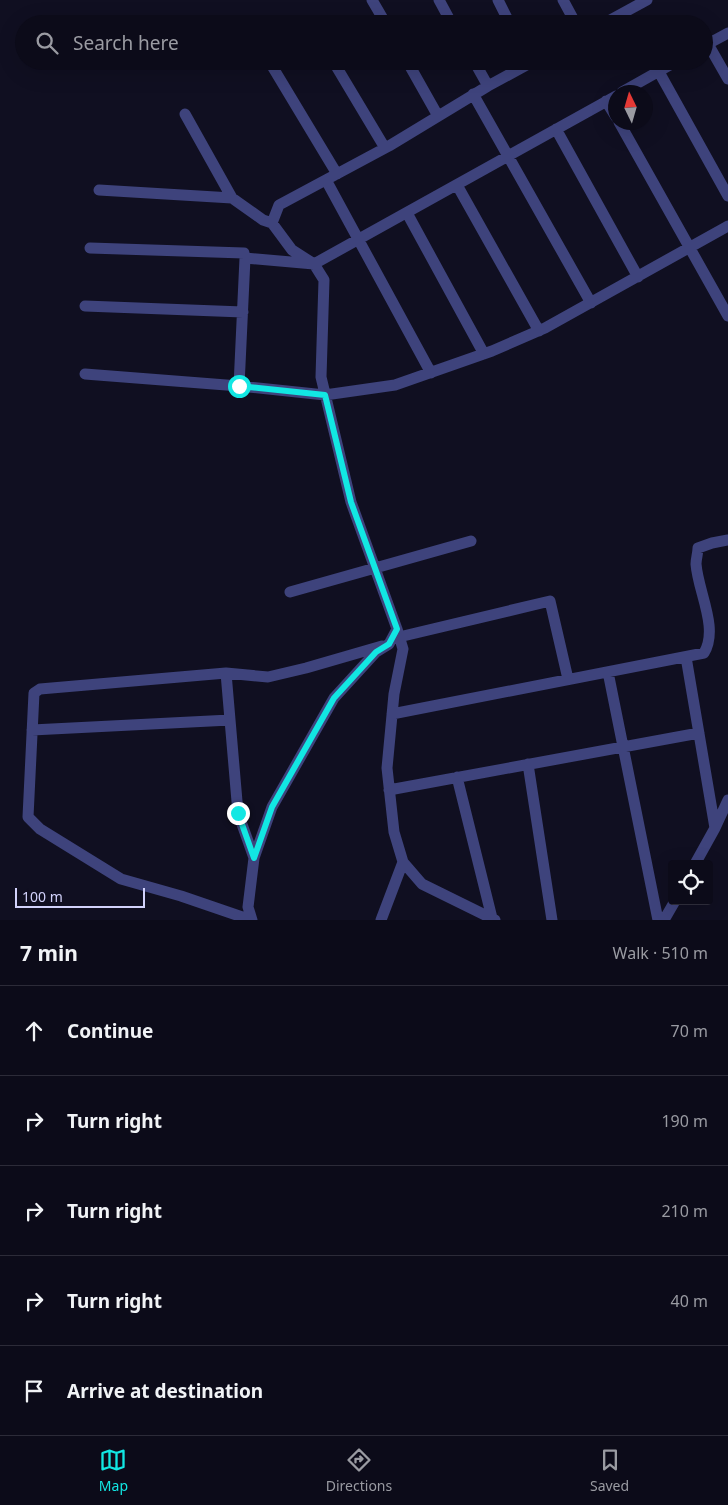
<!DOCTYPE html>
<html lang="en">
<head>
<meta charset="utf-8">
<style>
  body { margin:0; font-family:"Noto Sans",sans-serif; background:#151422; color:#f1f3f6 }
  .controls { position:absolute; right:15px; bottom:15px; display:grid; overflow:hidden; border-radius:5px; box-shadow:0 5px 20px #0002 }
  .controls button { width:45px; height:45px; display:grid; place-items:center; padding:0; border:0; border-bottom:1px solid #2c2b38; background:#0c0b19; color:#f1f3f6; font:25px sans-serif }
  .compass { position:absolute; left:608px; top:85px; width:45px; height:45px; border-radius:50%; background:#0c0b19; box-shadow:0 5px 20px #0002; rotate:355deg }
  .scale { position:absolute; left:15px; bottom:12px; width:130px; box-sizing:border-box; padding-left:5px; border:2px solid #d2d2fb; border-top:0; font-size:14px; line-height:18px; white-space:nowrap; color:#d2d2fb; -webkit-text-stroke:4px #100f21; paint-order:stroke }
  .stop { position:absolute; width:15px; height:15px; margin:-11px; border:4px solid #12e7e3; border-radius:50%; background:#fff }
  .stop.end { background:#12e7e3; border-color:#fff; box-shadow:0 1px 5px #0008 }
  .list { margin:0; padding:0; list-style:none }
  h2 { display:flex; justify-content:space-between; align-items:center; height:65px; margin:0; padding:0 20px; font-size:21px }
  h2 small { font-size:16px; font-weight:400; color:#9a9ba2 }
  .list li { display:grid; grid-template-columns:32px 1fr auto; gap:15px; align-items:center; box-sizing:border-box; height:90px; padding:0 20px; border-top:1px solid #2c2b38 }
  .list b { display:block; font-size:19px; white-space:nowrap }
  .list em { font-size:16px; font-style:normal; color:#9a9ba2 }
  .icon { flex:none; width:28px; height:28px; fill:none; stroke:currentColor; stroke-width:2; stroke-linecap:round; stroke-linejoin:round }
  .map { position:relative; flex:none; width:728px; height:920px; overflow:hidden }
  .search { position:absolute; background:#0c0b19; box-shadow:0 5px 20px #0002; left:15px; right:15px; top:15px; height:55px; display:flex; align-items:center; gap:12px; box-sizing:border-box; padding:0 18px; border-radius:28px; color:#9a9ba2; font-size:19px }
  .sheet { height:515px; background:#0c0b19 }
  nav { display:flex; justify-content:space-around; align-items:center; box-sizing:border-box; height:70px; border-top:1px solid #2c2b38; background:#0c0b19; font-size:14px; color:#9a9ba2 }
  nav a { display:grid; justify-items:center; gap:2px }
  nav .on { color:#12e7e3 }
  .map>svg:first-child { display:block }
</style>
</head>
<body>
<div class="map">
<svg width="728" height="920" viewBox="0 0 728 920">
  <rect width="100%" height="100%" fill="#100f21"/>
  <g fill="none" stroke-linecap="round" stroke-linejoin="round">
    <path stroke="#3e437c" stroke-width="11" d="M372,0L386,24
      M439,0L452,24
      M498,0L510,24
      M563,0L576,24
      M603,24L647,0
      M708,44L728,79
      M704,46L728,33
      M269,61L337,174
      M333,61L385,148
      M407,61L438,116
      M474,61L488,86
      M659,72L728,196
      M622,92L677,61
      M473,94L591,303
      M606,101L616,117
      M185,114L232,198
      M619,122L728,316
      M556,129L638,277
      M326,180L431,373
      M457,185L539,331
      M99,190L232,198L263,220L272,223
      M407,213L484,354
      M90,248L244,253L245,258L314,264L616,96
      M85,306L243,312
      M85,374L239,386L325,395L395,385L492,351L545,328L728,226
      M239,386L245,258
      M290,592L471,541
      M397,629L403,649L394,694L387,768L394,832L403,862L422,884L495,920
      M399,637L550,601L568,679
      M686,657L715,828
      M608,672L658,920
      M226,673L238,813L254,858
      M392,714L704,653C719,628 698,592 696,564C696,559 698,553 698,548L712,543L728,540
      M32,730L230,720
      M528,764L552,920
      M457,777L492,918
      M389,790L699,733
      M695,864L715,828L728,800
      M251,920L181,896L121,879L40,829L28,817L34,693L40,689L226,673L268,677L306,668L382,646
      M252,920L248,907L254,858L272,807L334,698L376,652L389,644L397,629L351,502L321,377L324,280L314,264L292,250L272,223L279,205L389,146L488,86L534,61
      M381,920L403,862
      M664,920L675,901"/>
  </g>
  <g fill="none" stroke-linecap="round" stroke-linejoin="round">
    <path stroke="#12e7e3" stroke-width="6" d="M238,813L254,858L272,807L334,698L376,652L389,644L397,629L351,502L325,395L239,386"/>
  </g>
</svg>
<div class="controls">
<button><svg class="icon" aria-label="locate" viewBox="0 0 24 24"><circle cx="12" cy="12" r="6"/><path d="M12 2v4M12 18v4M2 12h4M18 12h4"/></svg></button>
</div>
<svg class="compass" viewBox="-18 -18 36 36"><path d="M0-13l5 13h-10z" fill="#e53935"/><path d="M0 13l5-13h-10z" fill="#9a9ba2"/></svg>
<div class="scale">100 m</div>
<div class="stop" style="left:239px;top:386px"></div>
<div class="stop end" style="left:238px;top:813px"></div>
<div class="search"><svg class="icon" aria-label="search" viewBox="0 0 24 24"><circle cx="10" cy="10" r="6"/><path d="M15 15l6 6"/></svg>Search here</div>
</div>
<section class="sheet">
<h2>7 min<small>Walk · 510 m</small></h2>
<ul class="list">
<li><svg class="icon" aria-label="ahead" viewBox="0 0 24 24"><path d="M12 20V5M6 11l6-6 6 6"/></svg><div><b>Continue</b></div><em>70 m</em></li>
<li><svg class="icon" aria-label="right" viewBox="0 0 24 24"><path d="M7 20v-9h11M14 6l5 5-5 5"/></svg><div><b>Turn right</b></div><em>190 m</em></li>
<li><svg class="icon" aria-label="right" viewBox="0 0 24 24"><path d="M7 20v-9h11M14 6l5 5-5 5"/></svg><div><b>Turn right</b></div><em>210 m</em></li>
<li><svg class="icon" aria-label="right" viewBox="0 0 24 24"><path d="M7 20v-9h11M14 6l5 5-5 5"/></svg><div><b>Turn right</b></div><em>40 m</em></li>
<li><svg class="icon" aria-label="arrive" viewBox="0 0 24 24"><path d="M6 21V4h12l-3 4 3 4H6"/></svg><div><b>Arrive at destination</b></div></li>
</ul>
</section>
<nav>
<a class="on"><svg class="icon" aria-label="map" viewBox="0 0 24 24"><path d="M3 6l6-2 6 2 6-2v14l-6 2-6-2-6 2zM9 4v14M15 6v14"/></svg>Map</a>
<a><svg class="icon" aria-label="directions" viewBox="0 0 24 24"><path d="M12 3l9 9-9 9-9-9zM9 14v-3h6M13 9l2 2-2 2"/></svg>Directions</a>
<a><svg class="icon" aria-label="saved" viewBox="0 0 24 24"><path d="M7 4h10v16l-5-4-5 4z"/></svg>Saved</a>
</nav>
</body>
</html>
